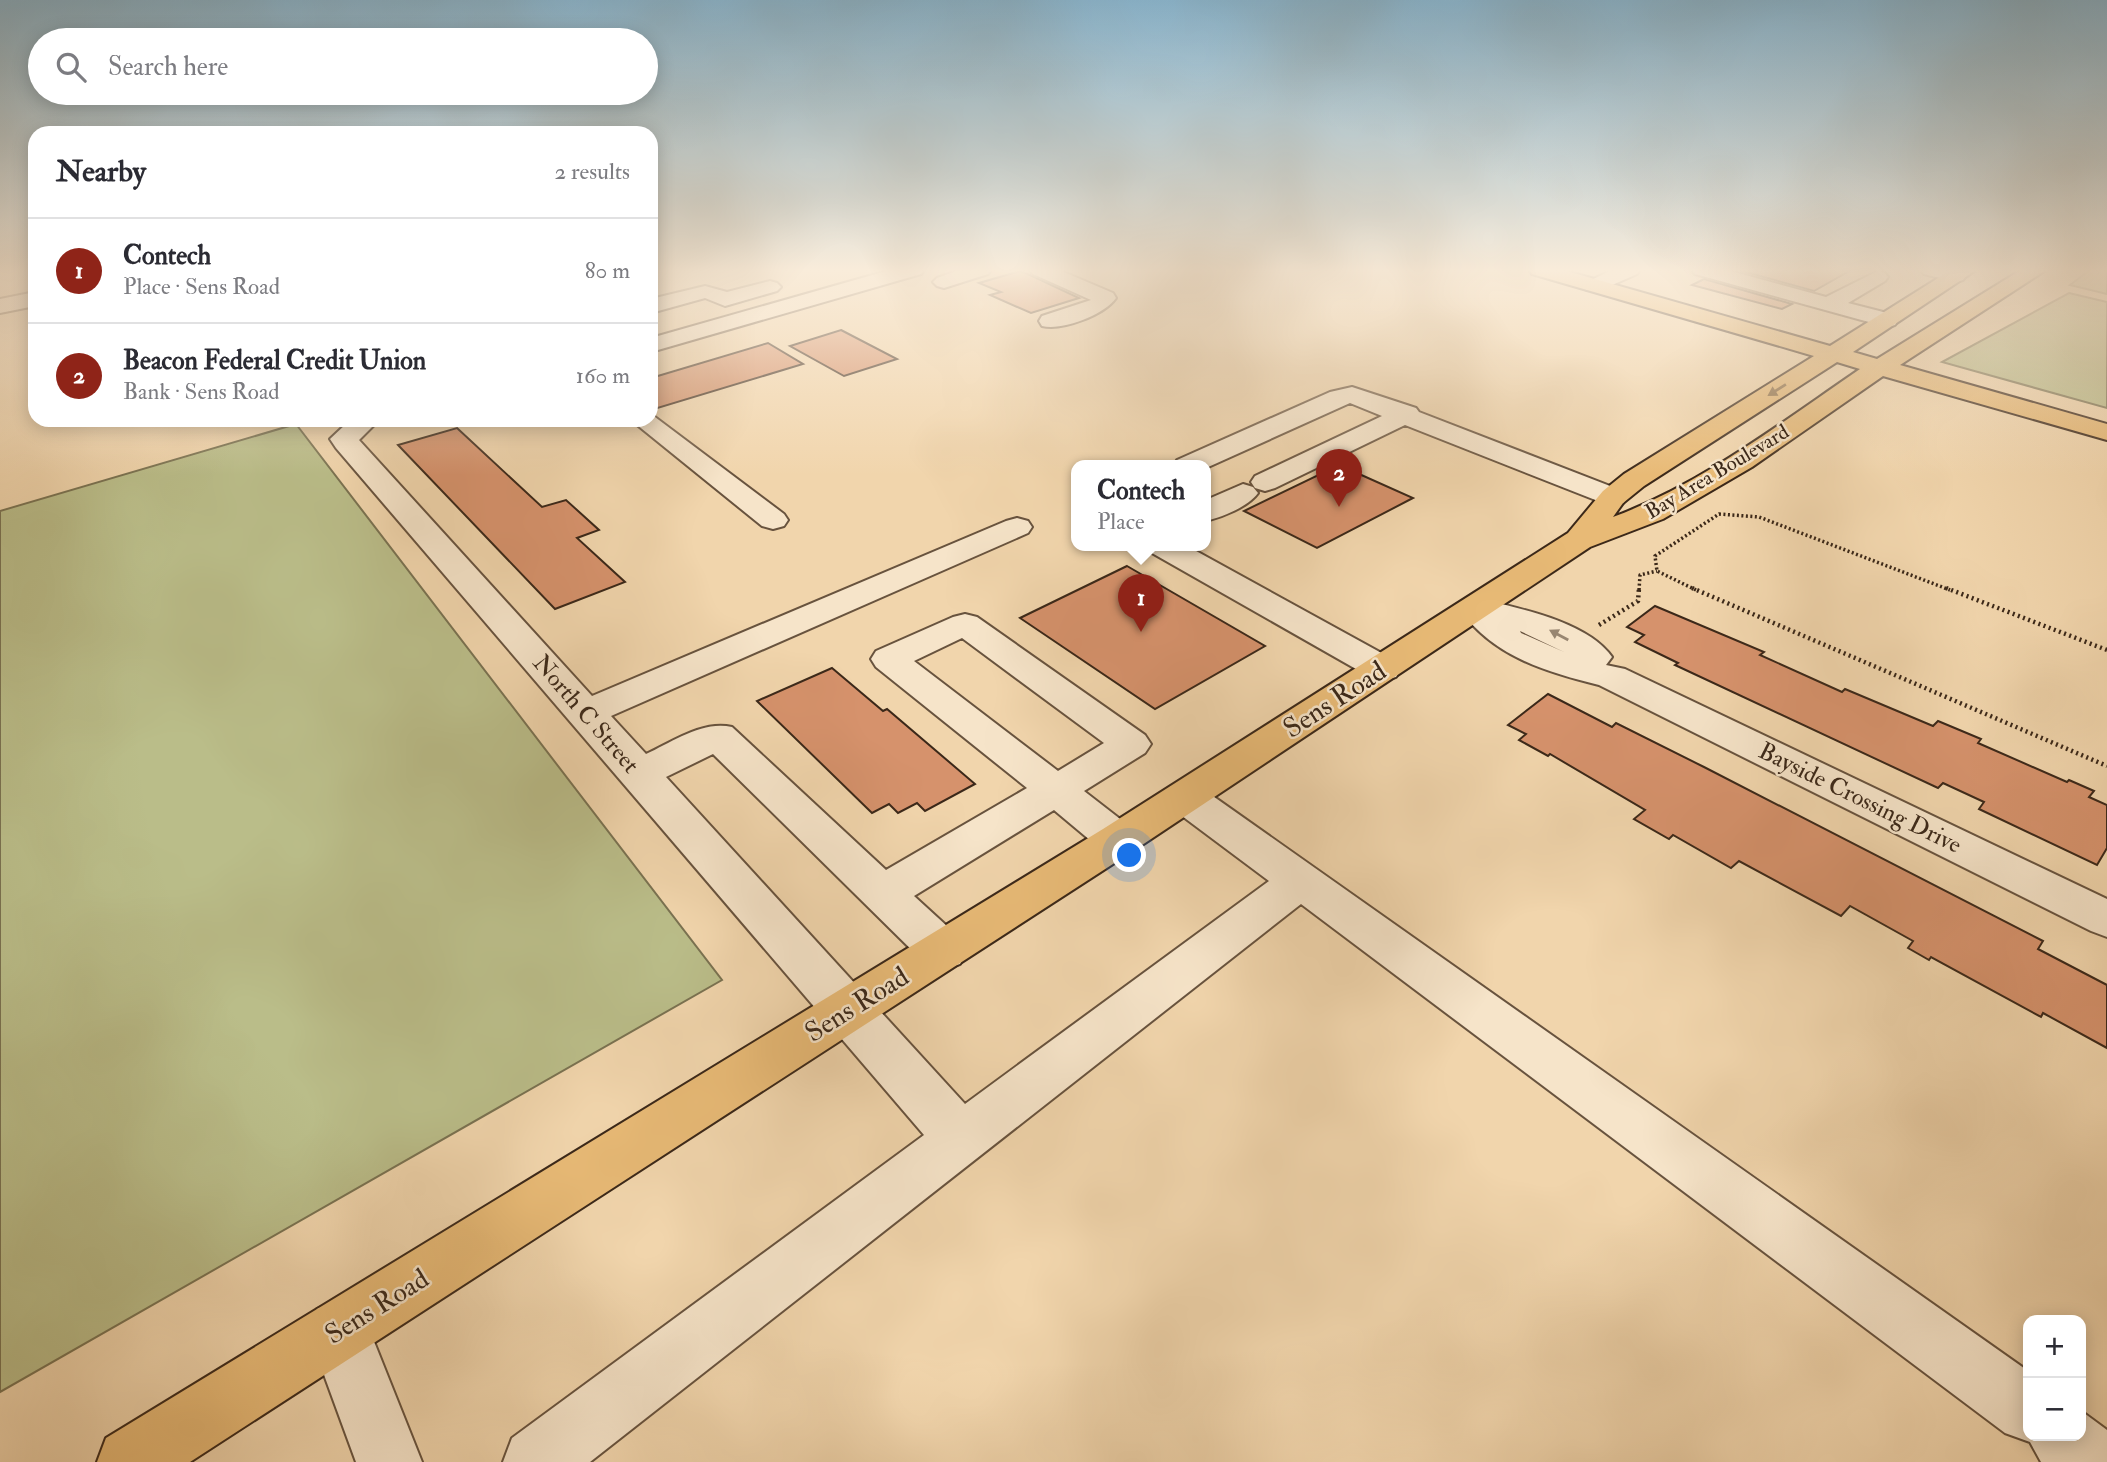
<!DOCTYPE html>
<html lang="en">
<head>
<meta charset="utf-8">
<style>
  body { margin:0; font-family:"IM FELL Double Pica",serif; background:#f2f2f3; color:#2b2b33 }
  .controls { position:absolute; right:21px; bottom:21px; display:grid; overflow:hidden; border-radius:14px; box-shadow:0 4px 18px #0003 }
  .controls button { width:63px; height:63px; display:grid; place-items:center; padding:0; border:0; border-bottom:2px solid #e1e1e2; background:#fff; color:#2b2b33; font:35px sans-serif }
  .you { position:absolute; left:1130px; top:856px; width:24px; height:24px; margin:-18px; border:5px solid #fff; border-radius:50%; background:#1a73e8; box-shadow:0 0 0 10px #1a73e833 }
  .badge { display:grid; place-items:center; width:46px; height:46px; border-radius:50%; background:#8f2418; color:#fff; font-size:23px; font-weight:700 }
  .pin { position:absolute; translate:-50% -58px; filter:drop-shadow(0 2px 4px #0008) }
  .pin::after { content:''; position:absolute; top:37px; width:24px; height:21px; background:inherit; clip-path:polygon(0 0,100% 0,50% 100%) }
  .popup { position:absolute; left:1071px; top:460px; width:140px; height:91px; box-sizing:border-box; display:grid; place-content:center; border-radius:14px; background:#fff; filter:drop-shadow(0 2px 5px #0005); font-size:23px; white-space:nowrap; color:#7c7c81 }
  .popup b { font-size:26px; color:#2b2b33 }
  .popup::after { content:''; position:absolute; left:50%; top:100%; margin-left:-14px; border:14px solid transparent; border-top-color:#fff }
  .list { margin:0; padding:0; list-style:none }
  h2 { display:flex; justify-content:space-between; align-items:center; height:91px; margin:0; padding:0 28px; font-size:30px }
  h2 small { font-size:23px; font-weight:400; color:#7c7c81 }
  .list li { display:grid; grid-template-columns:46px 1fr auto; gap:21px; align-items:center; box-sizing:border-box; height:105px; padding:0 28px; border-top:2px solid #e1e1e2 }
  .list b { display:block; font-size:26px; white-space:nowrap }
  .list p { margin:0; font-size:23px; white-space:nowrap; color:#7c7c81 }
  .list em { font-size:23px; font-style:normal; color:#7c7c81 }
  .icon { flex:none; width:38px; height:38px; fill:none; stroke:currentColor; stroke-width:2; stroke-linecap:round; stroke-linejoin:round }
  .map { position:relative; flex:none; width:2107px; height:1462px; overflow:hidden }
  .search { position:absolute; background:#fff; box-shadow:0 4px 18px #0003; left:28px; top:28px; width:630px; height:77px; display:flex; align-items:center; gap:18px; box-sizing:border-box; padding:0 24px; border-radius:38px; color:#7c7c81; font-size:26px }
  .panel { position:absolute; background:#fff; box-shadow:0 4px 18px #0003; left:28px; top:126px; width:630px; height:301px; border-radius:21px }
  .map>svg:first-child { display:block }
</style>
</head>
<body>
<div class="map">
<svg width="2107" height="1462" viewBox="0 0 2107 1462">
  <rect width="100%" height="100%" fill="#f1d5ac"/>
  <filter id="stains"><feTurbulence type="fractalNoise" baseFrequency=".00286" numOctaves="4"/><feColorMatrix values="0 0 0 0 .2 0 0 0 0 .09 0 0 0 0 .02 0 0 0 .5 -.17"/></filter>
  <radialGradient id="worn" r=".72"><stop offset=".6" stop-color="#630" stop-opacity="0"/><stop offset="1" stop-color="#630" stop-opacity=".3"/></radialGradient>
  <path fill="#babd89" stroke="#7a7251" stroke-width="2" d="M2090,270H2107V294L2070,285Z
    M2069,293L2107,302V408L1942,362Z
    M296,424L722,980L0,1392V511Z"/>
  <path fill="#d6926c" stroke="#3b2819" stroke-width="2" d="M1739,270H1851L1814,291Z
    M1020,271L1030,275L1079,298L1031,313L990,295L1001,292L979,283Z
    M1704,279L1792,304L1782,309L1692,285Z
    M841,330L897,359L844,376L790,346Z
    M768,343L803,364L651,410V378Z
    M457,428L542,507L566,500L599,530L577,538L625,582L555,609L398,445Z
    M1339,465L1413,498L1317,548L1244,511Z
    M1127,566L1265,646L1155,709L1020,618Z
    M1655,606L1764,652L1760,655L1842,692L1845,689L1933,726L1938,721L1981,739L1978,743L2067,782L2069,780L2094,791L2089,797L2107,805V848L2097,865L1979,809L1984,802L1943,783L1938,788L1675,665L1678,663L1635,642L1644,635L1627,627Z
    M832,668L883,711L887,709L975,784L925,811L917,803L898,813L889,804L872,813L757,701Z
    M1548,694L1612,727L1616,723L1704,767L2043,941L2038,949L2107,985V1048L2043,1013L2041,1017L1931,957L1929,960L1908,948L1913,941L1850,906L1841,916L1739,861L1731,868L1673,835L1669,839L1634,819L1645,810L1550,754L1548,756L1519,740L1526,734L1508,725Z"/>
  <g fill="none" stroke-linecap="round" stroke-linejoin="round">
    <defs>
      <path id="minor" d="M890,270H924L921,274L651,352V338Z
        M959,270H991L988,274L944,288L937,286L933,282L937,278Z
        M1030,270H1059L1113,293L1116,298C1104,315 1062,331 1042,326L1039,321L1042,316L1091,300L1033,274Z
        M1612,270H1640L1637,274L1601,290H1587L1583,286L1587,282Z
        M1692,270H1727L1826,297L1878,271L1885,273L1888,277L1885,281L1848,303L1895,315L1898,320L1895,325L1887,327L1695,274Z
        M1921,270H1959L1966,276L1963,280L1956,282L1924,274Z
        M770,281L777,283L781,287L777,291L725,306L705,298L651,313V299L705,286L727,292Z
        M35,292V306L0,313V299Z
        M1352,387L1416,408L1419,412L1623,491L1628,497L1623,503L1613,506L1603,503L1405,425L1275,488L1265,491L1255,488L1251,482L1255,476L1382,416L1350,403L1206,468V466H1173L1177,460L1330,392Z
        M651,414L784,514L788,520L784,526L773,529L762,526L631,420H651Z
        M344,420H371L374,425L359,440L592,696L1006,521L1017,518L1028,521L1032,527L1028,533L611,716L646,754C672,742 703,720 732,727L886,870L1027,788L876,667L871,659L876,651L953,617L965,614L977,617L1145,735L1151,744L1145,753L1084,791L1133,829L1139,840L1133,851L1118,855L1103,851L1054,810L914,896L960,938L967,951L960,964L943,969L926,964L713,754L666,777L965,1104L1269,881L1170,807L1164,797L1170,787L1185,783L1200,787L2028,1371V1436H2081V1411L2084,1413L2107,1430V1462H2041L2030,1442L2005,1433L1301,904L590,1462H503L512,1438L924,1135L336,448L330,439L346,424ZM962,638L1104,743L1058,771L914,661Z
        M1243,484L1253,487L1258,493C1248,507 1222,517 1206,521V500Z
        M1148,546H1187L1396,661L1401,669L1396,677L1383,680L1370,677L1152,553Z
        M1476,598C1517,608 1587,621 1612,657L1606,665L1625,669L2107,899V937L2091,931L1599,685C1546,672 1492,656 1459,608L1464,601ZM1520,631L1564,652L1521,633Z
        M339,1300L361,1309L422,1462H356L308,1331L317,1309Z"/>
      <path id="major" d="M1529,270H1563L1830,346L1951,270H1976L1853,352L1877,359L2021,270H2046L1900,365L2107,424V440L1883,376L1752,467L1663,519L1590,547L1133,851L190,1462H97L106,1438L1103,829L1568,533L1603,491L1624,474L1814,356L1532,274ZM1837,362L1860,369C1782,422 1702,484 1613,517L1623,503L1644,486Z"/>
    </defs>
    <use href="#minor" stroke="#68533e" stroke-width="4"/>
    <use href="#major" stroke="#3b2819" stroke-width="4"/>
    <path stroke="#3b2819" stroke-width="3.5" stroke-dasharray="2 2.5" stroke-linecap="butt" d="M1639,590L1640,575L1657,571
      M1696,590L1657,571L1655,556L1719,514L1759,517L1950,590"/>
    <path stroke="#3b2819" stroke-width="4.5" stroke-dasharray="2 3.5" stroke-linecap="butt" d="M1692,588L2107,766
      M1946,588L2107,650
      M1599,625L1638,601L1639,588"/>
    <use href="#minor" fill="#f6e4c9" fill-rule="evenodd"/>
    <use href="#major" fill="#e8ba76" fill-rule="evenodd"/>
  </g>
  <defs><path id="oneway-solid" d="M-6-.8H1V-3.2L6.5 0L1 3.2V.8H-6Z" transform="scale(1.75)"/></defs>
  <use fill="#896a43" href="#oneway-solid" transform="translate(1777 390) rotate(148)"/>
  <use fill="#988671" href="#oneway-solid" transform="translate(1559 635) rotate(-152)"/>
  <linearGradient id="sky" x2="0" y2="1"><stop stop-color="#89b6d0"/><stop offset="0.57" stop-color="#f9ecda"/><stop offset="1" stop-color="#f9ecda" stop-opacity="0"/></linearGradient>
  <rect width="2107" height="475" fill="url(#sky)"/>
  <g text-anchor="middle" dominant-baseline="central" stroke-width="5" stroke-linejoin="round" paint-order="stroke">
    <g font-size="21" fill="#3b2819" stroke="#f6e4c9">
      <text transform="translate(1717 472) rotate(-31)">Bay Area Boulevard</text>
    </g>
    <g font-size="24" fill="#3b2819" stroke="#f6e4c9">
      <text transform="translate(586 714) rotate(49)">North C Street</text>
      <text transform="translate(1860 798) rotate(26)">Bayside Crossing Drive</text>
    </g>
    <g font-size="28" fill="#3b2819" stroke="#f6e4c9">
      <text transform="translate(1335 700) rotate(-33)">Sens Road</text>
      <text transform="translate(857 1005) rotate(-32)">Sens Road</text>
      <text transform="translate(377 1307) rotate(-32)">Sens Road</text>
    </g>
  </g>
  <rect width="100%" height="100%" filter="url(#stains)"/>
  <rect width="100%" height="100%" fill="url(#worn)"/>
</svg>
<div class="controls">
<button>+</button>
<button>−</button>
</div>
<div class="you"></div>
<div class="pin badge" style="left:1141px;top:632px">1</div>
<div class="popup"><b>Contech</b>Place</div>
<div class="pin badge" style="left:1339px;top:507px">2</div>
<div class="search"><svg class="icon" aria-label="search" viewBox="0 0 24 24"><circle cx="10" cy="10" r="6"/><path d="M15 15l6 6"/></svg>Search here</div>
<section class="panel">
<h2>Nearby<small>2 results</small></h2>
<ul class="list">
<li><span class="badge">1</span><div><b>Contech</b><p>Place · Sens Road</p></div><em>80 m</em></li>
<li><span class="badge">2</span><div><b>Beacon Federal Credit Union</b><p>Bank · Sens Road</p></div><em>160 m</em></li>
</ul>
</section>
</div>
</body>
</html>
